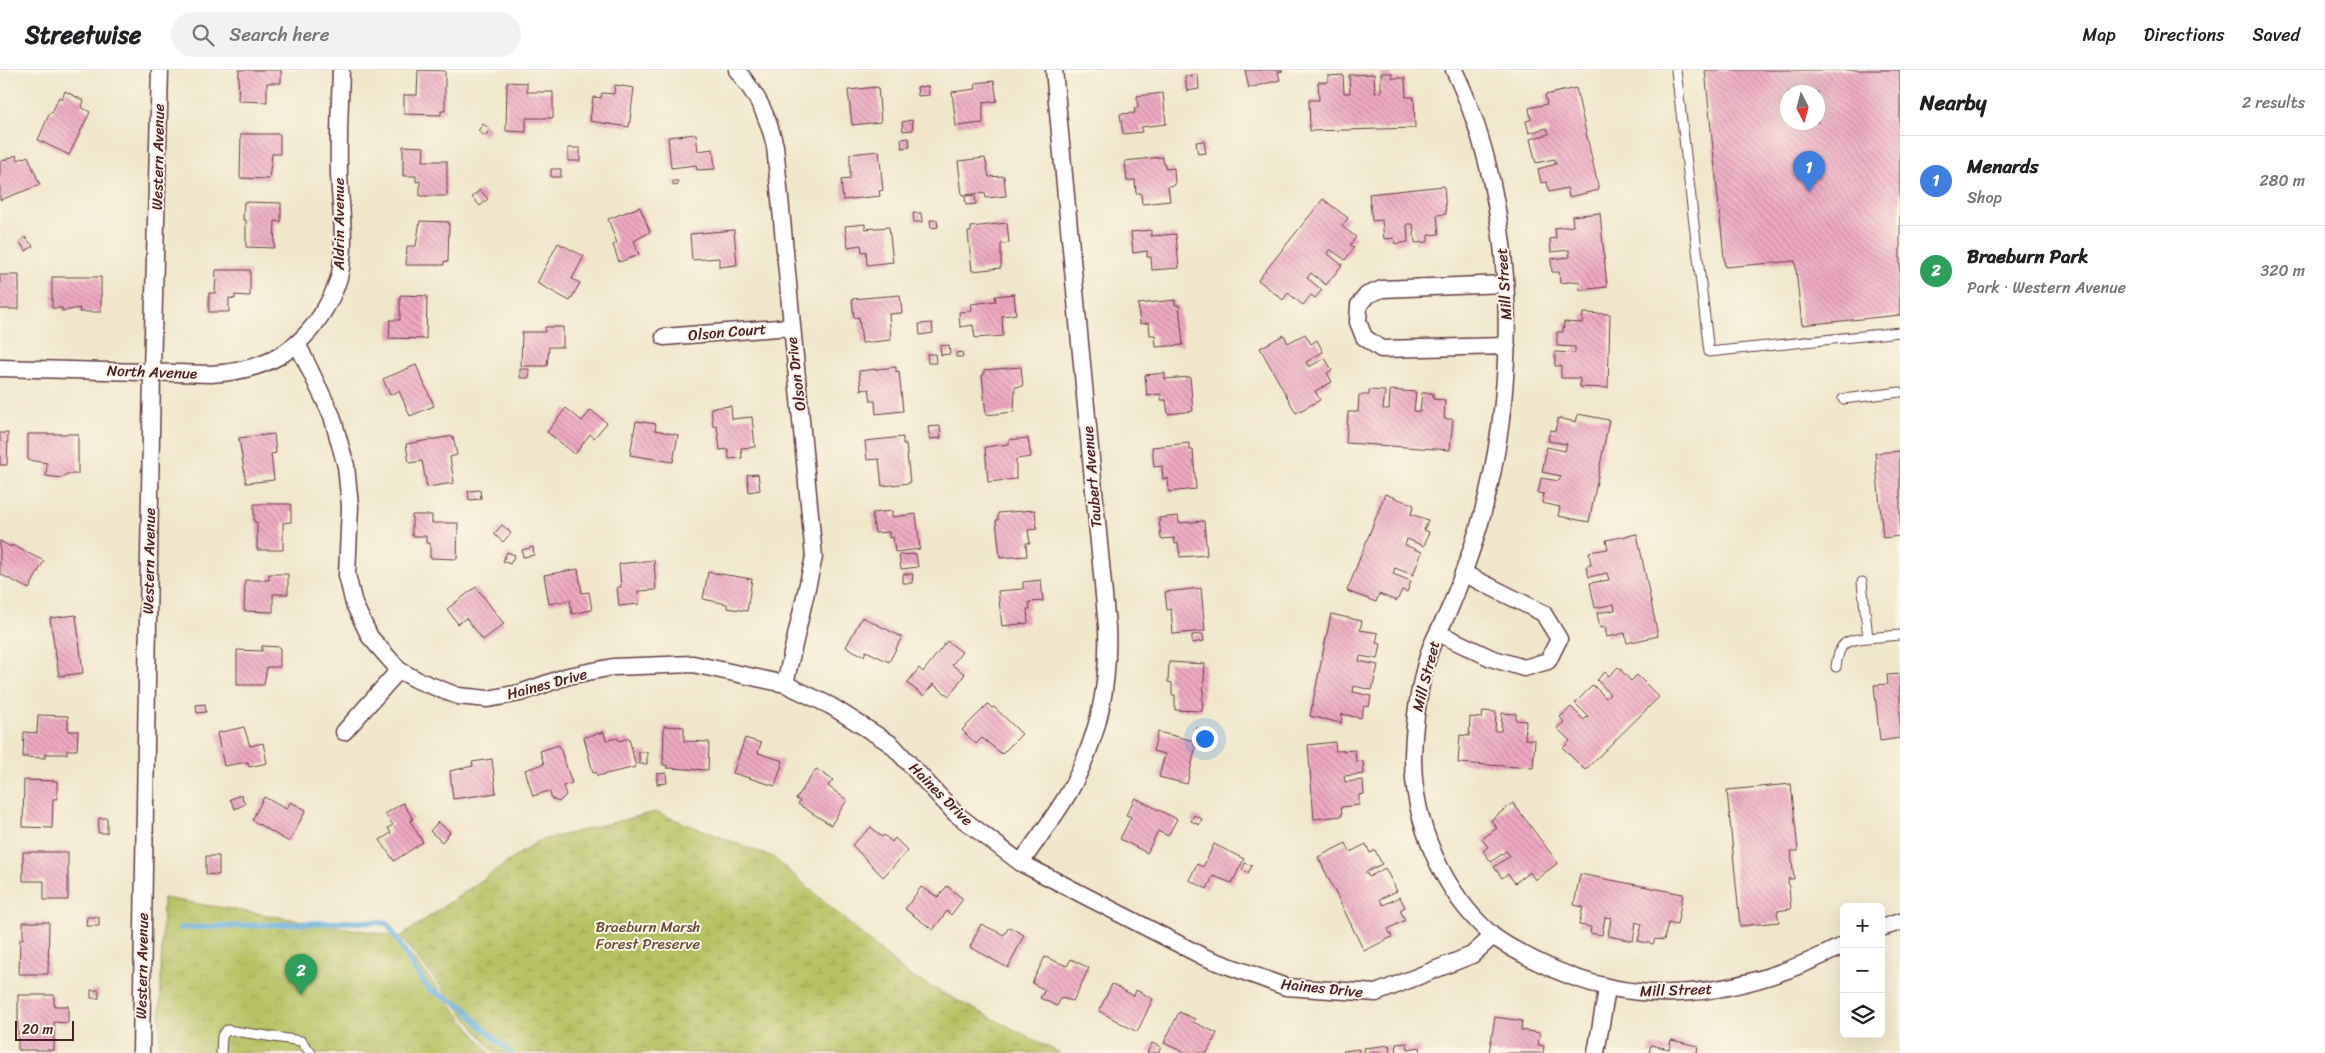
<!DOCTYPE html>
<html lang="en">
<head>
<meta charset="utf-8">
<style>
  body { margin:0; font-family:Sriracha,sans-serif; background:#f2f2f2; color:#202124 }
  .controls { position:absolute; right:15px; bottom:15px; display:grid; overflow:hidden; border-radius:8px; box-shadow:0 5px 20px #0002 }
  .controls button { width:45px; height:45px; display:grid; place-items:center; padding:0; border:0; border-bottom:1px solid #e0e0e0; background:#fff; color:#202124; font:25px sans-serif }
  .compass { position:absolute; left:1780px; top:15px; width:45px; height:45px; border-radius:50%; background:#fff; box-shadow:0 5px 20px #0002; rotate:174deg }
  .scale { position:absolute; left:15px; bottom:12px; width:59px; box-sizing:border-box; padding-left:5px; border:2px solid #4a1f2b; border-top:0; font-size:14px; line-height:18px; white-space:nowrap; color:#4a1f2b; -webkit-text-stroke:4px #fcf5e5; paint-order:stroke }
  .you { position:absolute; left:1204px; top:668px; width:18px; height:18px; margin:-12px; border:4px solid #fff; border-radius:50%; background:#1a73e8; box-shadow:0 0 0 8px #1a73e833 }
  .badge { display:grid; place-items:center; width:32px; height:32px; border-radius:50%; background:#d1495b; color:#fff; font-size:16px; font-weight:700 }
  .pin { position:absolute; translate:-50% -41px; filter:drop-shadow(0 1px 2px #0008) }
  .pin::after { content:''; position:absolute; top:26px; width:18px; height:15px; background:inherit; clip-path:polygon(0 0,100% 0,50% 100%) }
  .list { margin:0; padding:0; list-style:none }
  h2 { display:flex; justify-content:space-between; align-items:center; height:65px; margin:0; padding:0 20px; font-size:21px }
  h2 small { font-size:16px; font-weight:400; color:#757577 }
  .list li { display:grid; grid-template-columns:32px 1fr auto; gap:15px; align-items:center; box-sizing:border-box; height:90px; padding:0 20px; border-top:1px solid #e0e0e0 }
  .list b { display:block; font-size:19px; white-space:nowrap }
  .list p { margin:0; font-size:16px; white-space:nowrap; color:#757577 }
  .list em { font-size:16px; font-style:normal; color:#757577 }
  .icon { flex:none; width:28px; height:28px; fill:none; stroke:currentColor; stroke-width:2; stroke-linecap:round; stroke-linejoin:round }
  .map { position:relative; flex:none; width:1900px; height:983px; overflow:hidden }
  header { display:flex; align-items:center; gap:30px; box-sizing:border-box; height:70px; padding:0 25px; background:#fff; border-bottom:1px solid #e0e0e0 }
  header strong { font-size:24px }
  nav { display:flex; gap:28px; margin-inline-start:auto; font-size:18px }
  .search { width:350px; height:45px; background:#f2f2f2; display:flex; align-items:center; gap:12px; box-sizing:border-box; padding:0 18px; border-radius:28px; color:#757577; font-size:19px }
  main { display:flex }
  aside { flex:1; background:#fff }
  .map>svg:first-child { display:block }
</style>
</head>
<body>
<header>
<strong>Streetwise</strong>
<div class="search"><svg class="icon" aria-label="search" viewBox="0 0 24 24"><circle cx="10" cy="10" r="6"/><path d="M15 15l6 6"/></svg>Search here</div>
<nav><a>Map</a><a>Directions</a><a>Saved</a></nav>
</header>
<main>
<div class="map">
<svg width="1900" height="983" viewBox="0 0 1900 983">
  <defs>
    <pattern id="wetland-marsh" width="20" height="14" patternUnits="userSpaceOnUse" patternTransform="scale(1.25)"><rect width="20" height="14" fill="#b6c264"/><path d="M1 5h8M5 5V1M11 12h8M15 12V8" fill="none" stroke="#9ea657"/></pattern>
    <pattern id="park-crowns" width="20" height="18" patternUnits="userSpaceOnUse" patternTransform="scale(1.25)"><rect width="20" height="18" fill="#b6c264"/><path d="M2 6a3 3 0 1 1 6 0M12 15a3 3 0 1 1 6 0" fill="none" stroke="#9ea657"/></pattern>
    <pattern id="building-back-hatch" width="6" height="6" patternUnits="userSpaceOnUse" patternTransform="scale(1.25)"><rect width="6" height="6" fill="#eeaac2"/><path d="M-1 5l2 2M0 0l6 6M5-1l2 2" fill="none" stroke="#c38a9e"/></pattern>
  </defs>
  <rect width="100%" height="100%" fill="#fcf5e5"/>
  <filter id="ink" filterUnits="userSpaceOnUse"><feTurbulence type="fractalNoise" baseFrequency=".02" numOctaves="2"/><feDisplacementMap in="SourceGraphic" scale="10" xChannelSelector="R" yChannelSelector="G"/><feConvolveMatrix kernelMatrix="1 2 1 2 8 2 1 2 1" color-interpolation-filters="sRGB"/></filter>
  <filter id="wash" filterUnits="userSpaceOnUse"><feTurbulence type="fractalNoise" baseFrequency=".0096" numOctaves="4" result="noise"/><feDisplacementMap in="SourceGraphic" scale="20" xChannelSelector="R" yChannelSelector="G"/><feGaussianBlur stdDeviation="1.12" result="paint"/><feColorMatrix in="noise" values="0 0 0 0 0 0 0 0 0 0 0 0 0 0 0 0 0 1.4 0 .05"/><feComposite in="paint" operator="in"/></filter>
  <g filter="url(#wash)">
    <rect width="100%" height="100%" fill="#f0e7ca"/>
    <path fill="url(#wetland-marsh)" stroke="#807048" d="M655,742L773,787L908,905L1060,983H495L400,867L538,771Z"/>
    <path fill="url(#park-crowns)" stroke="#807048" d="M163,828L395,866L490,983H159Z"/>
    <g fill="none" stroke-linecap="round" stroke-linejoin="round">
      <path stroke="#68b1e0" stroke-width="5.5" d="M180,858L348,852H378L388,854L416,902L429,919L464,937L480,955L511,983"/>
    </g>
    <g id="blocks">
      <path fill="url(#building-back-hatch)" fill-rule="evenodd" d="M239,0H281V13H267V32L238,31Z
        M418,0L445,1V41H441V45L404,44V25H417Z
        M1245,0H1282L1283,1L1278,2L1280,10L1249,18Z
        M1705,0H1900V245L1802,255L1795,191L1725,197ZM1788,22H1818V52H1788Z
        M1381,3H1392V8H1405L1406,27H1414L1415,58L1310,61L1309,30H1319L1318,12H1328V6L1343,5L1344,23H1350L1349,5L1374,4L1375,23L1381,22Z
        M1198,5L1199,19L1187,21L1185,6Z
        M994,11L997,31L983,33V53L956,56L952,22L976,19L975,13Z
        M507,12L527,13V22H553V48H526V62L506,61Z
        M615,15L634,18L629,57L590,51L593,27L601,28L602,23L614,24Z
        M928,16L929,25L918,26L917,17Z
        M878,17L881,52L852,55L848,20Z
        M1576,18L1599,120L1569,127L1567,118L1549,122L1547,112L1541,113L1538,99L1556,94L1554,89L1536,93L1530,69L1549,64L1547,58L1529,63L1526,51L1531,50L1529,38L1547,34L1545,25Z
        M65,21L84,31L81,37L90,42L69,85L38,70L50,42L52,43L59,27L62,29Z
        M1163,23L1166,54L1141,57L1142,62L1123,64L1120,44L1135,43L1134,38H1138L1137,26Z
        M912,50L913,60L903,61L902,52Z
        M483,54L490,59L485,66L478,61Z
        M241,64H280V84H272L269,109L240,108Z
        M696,64L698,81L713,79L715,99L697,100L696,95L671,98L668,67Z
        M909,68L910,77L902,78L901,69Z
        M1204,71L1206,83L1198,84L1196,72Z
        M403,76L424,77L423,91H447V126H420V111L416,112V106H403Z
        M568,78H580V91H568Z
        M879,81L883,120L879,121L880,126L843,130L841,110L850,109V84Z
        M16,85L18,90L28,86L40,115L0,130V92Z
        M1162,87L1166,99L1174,98L1175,115L1168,116L1170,131L1142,134L1141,123H1136L1135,110L1127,111L1125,91Z
        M985,88L989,107L1004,106L1006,126L986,128L985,123L962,125L958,91Z
        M551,99H561V107H551Z
        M673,111H678V115L673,116Z
        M1444,116L1446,144L1437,145L1439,164L1428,165V172L1415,173L1413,154H1407L1408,172L1395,174L1394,168L1384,169L1382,150L1372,151L1369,124Z
        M480,120L488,129L480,136L472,127Z
        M975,125L976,134L966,135L965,126Z
        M1323,129L1348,148L1342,156L1356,167L1350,175L1354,178L1345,190L1330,179L1327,183L1342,195L1326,215L1311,203L1307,208L1322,220L1315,228L1311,225L1303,235L1288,223L1283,230L1258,210Z
        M244,132L281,133V152L275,151L274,178L246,177V150H243Z
        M640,137L650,162L634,171L639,185L619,192L613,175L617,173L608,149Z
        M913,143H921L922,152H914Z
        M1600,143L1607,217L1580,220L1579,211L1560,213L1559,202H1552L1551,189L1570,187L1569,180L1551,182L1550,169L1556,168L1555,158L1573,156L1572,146Z
        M930,150H937L938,157L931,158Z
        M420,151L449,152L448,192L444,191V195H406L407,176H416Z
        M1007,153L1009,173L1001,174V198L972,201L968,162H971V157Z
        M865,154V159L889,157L893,192L867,195L866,181L862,182L861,175L848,177L845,156Z
        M734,160L737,195L719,197V188L692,190L690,164Z
        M1151,160V166L1176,164L1179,198L1152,200L1151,187H1147V181L1133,183L1131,162Z
        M25,167L33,176L26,181L19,172Z
        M558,173L584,186L572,209L580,213L570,231L537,213Z
        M216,200H250V226L235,225V229L229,228V242H209V223H215Z
        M0,205H19V239H0Z
        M52,207H101V242H79L80,238L62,241V238H52Z
        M1014,224L1016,244L1002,246L1003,266L975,268L973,255L960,257L959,242L972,241L971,234L996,231L995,226Z
        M400,225L427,226L426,269L389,268L390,250H400Z
        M900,225L902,243L889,244L891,270L862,273L859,247L854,248L852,229Z
        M1175,230V235H1179L1183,275L1156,277L1155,265H1150L1149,253L1140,254L1138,234Z
        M1583,243L1610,244L1608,318L1580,317V308H1561V296H1555V282L1575,283V277L1557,276V262H1563L1564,252L1582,253Z
        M932,253L933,263L920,265L919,254Z
        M545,257H563V277H549L547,296H521L522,262H545Z
        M1305,264L1311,274L1317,270L1323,282L1306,292L1309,297L1325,288L1332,300L1327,303L1332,312L1315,321L1320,330L1296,343L1260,278L1284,265L1288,273Z
        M949,275L950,284L941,285L940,276Z
        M962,282L963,287H956V283Z
        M927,284H935L936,293H928Z
        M416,295L434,336L410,346L399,321L390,325L383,309Z
        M896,297V302L899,301L903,341L876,344L875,331H871L869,319L861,320L859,301Z
        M1021,297L1023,316L1015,317L1014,342L986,345L982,305H984V300Z
        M520,299H529V308H520Z
        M1165,303V309L1190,307L1193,341L1168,344L1166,330H1161V324L1147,326L1145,305Z
        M1369,320L1385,321L1383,339H1389L1390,320L1416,322L1414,341L1420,342L1422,323H1433V329L1445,330L1444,349H1453L1450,380L1346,373L1348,342H1358L1359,325H1369Z
        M731,336L732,349L752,347L755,377L741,378L742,388L729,389L728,379L720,380L717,356H713L711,338Z
        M566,338L582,351L591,340L607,353L594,368L590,364L575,384L547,362Z
        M1578,344L1609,350L1589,452L1558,446L1560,437L1542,433L1544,424L1538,423L1541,408L1559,411L1561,406L1542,402L1547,377L1565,381L1567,374L1548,371L1550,360L1555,361L1558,348L1576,352Z
        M636,351L656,354L655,360L678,365L673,392L630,385Z
        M940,356L941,368L930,369L928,357Z
        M0,363H8L7,395H0Z
        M28,364H78V404H67L62,408L46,406L47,393L28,390Z
        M274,364L276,383L271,384L274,410L246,413L239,368Z
        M453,366L457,385L450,387L454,413L427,417L422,391L409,393L406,374Z
        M903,367V374H906L910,413L882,416L879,389L867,390L865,371Z
        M1028,368L1031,387L1016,389V409L988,412L985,377L1009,374V370Z
        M1189,373V380H1193L1196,419L1169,422L1168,408L1163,409L1162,396L1154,397L1152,377Z
        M1900,381V466L1883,468L1875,383Z
        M758,404L760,420L749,422L747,405Z
        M480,420L481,429L469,430L468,421Z
        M1385,424L1414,435L1411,444L1428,450L1424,460L1429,462L1424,476L1407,469L1405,475L1422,482L1413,505L1395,498L1393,504L1411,511L1407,522L1402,520L1397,531L1379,524L1376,532L1347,521Z
        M254,434H291V452L283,453V480H257V452H254Z
        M1035,440L1037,459L1028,460L1030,473H1026L1027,486L1000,488L996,450H998V443Z
        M892,441V447L916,444L920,479L895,482L893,467L889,468V462L875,463L872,443Z
        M412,445H432V453H458L457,489L430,488V473H426V466H412Z
        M1178,446L1179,453L1204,451L1207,485L1180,487L1178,473L1175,474L1174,468L1161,469L1159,448Z
        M502,455L511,463L503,472L494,464Z
        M1637,464L1658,566L1627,573L1625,563L1607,567L1605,557L1600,558L1597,543L1615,540L1614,534L1595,538L1590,513L1609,510L1607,503L1589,507L1586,496L1591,495L1589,482L1608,479L1606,470Z
        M0,471L11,477L12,475L44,491L29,519L0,504Z
        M533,477L534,485L523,487L522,480Z
        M507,482L515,485L510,494L503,491Z
        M916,484L918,497L901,499L899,485Z
        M654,490L656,520L638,521L639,534L619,536L617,517H621L619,494Z
        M578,499L582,523L589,522L592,540L572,544L570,530L549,534L544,505Z
        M708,502L752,509L747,541L727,538V534L703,529Z
        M269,504H288V524H273V542L244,541L245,510H269Z
        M903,504H913L912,513H903Z
        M1041,510L1043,531L1029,532L1030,539H1027L1028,553L1002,556L998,521L1023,519V512Z
        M476,517L504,554L483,570L466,548L458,554L447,539Z
        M1201,518L1205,561L1173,564L1171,539L1167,540L1165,522Z
        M1331,544L1362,551L1360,560L1378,563L1376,573L1381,574L1378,589L1360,586L1359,591L1378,595L1372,620L1354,616L1353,622L1371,626L1369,637L1364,636L1361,648L1342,644L1341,653L1310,646Z
        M76,545L83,603L59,606L50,548Z
        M862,547L902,567L889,592L866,581L864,586L846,577Z
        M1203,564L1204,571L1192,573V565Z
        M947,571L962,582L952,595L965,604L949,626L933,614L924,626L907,613L919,598L923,602Z
        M262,576L280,577V597H267L264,615H237V580L262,581Z
        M1169,592L1205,594L1202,641L1175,640V625H1172V613L1168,612Z
        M1618,597L1631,611L1637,605L1659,627L1585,700L1563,678L1570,671L1557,658L1564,652L1560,647L1571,637L1584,650L1588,646L1575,633L1593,615L1606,628L1610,624L1597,610L1605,602L1609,606Z
        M1900,604V668L1880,671L1874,615L1888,614L1887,605Z
        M205,634L206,642L197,643L196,635Z
        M988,634L992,638L994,637L1022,664L1002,684L982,668L976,674L962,660Z
        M1483,641L1496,642L1495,661H1501L1502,643L1516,644V650L1526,651L1525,669L1535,670L1533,698L1458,693L1460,665L1469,666L1470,647L1482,648Z
        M38,645L68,646V661H78L77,680H67V684H45V688L23,687L24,662L37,663Z
        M664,656L684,657V671L709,672L708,700L667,698V695H663Z
        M244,657L250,676L263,673L267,693L249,697L248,692L224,696L217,663Z
        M1196,658L1207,660L1205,669L1194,666Z
        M604,662L606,670L618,668L619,671L629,668L636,697L597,706L596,702L593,703L584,667Z
        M1158,662L1195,671L1194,676H1196L1187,714L1159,707L1165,684L1153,681Z
        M745,668L761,673L758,683L783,691L775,716L733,703Z
        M1335,672L1336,681L1355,680L1356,691H1363L1364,704L1344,706L1345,712L1363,710L1364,724L1359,725V735L1341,737L1342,746L1314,749L1308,675Z
        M559,675L572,713L563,716L566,725L559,732L552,729L549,721L533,726L525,700L544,694L540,681Z
        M639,682H647V694H639Z
        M492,689L496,723L453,729L450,701L473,696L472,692Z
        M816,699L833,710L828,716L847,730L831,755L798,734L800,731L796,729Z
        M666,703L667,713L657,714V704Z
        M24,710L57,711V729H53L52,758L23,757Z
        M1791,714L1798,781H1791L1794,809H1788L1791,839L1777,841L1779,852L1740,856L1727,720Z
        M241,725L245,734L235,739L230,729Z
        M264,727L286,739L291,732L306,740L289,772L252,750Z
        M1135,728L1177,749L1168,766L1158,761L1147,783L1120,769L1131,747L1126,745Z
        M403,733L413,749L410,751L423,772L394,791L380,770L391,763L388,758L393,755L385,744Z
        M1513,733L1558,793L1535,810L1530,802L1515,813L1508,804L1502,808L1494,797L1510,786L1506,781L1491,792L1483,781L1488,777L1482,769L1497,758L1491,750Z
        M1194,745L1202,749L1199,755L1191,751Z
        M99,748H107V763H98Z
        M438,752L450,762L442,772L430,761Z
        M871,757L882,767L884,765L892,772L895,768L908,781L883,807L852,775Z
        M1346,773L1350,782L1366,774L1370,783L1375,780L1382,794L1366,802L1369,807L1385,798L1397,821L1380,829L1383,835L1400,827L1405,837L1400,840L1405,850L1388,859L1392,867L1364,881L1318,787Z
        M1214,774L1244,789L1232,813L1213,806L1207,819L1189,810L1197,794L1203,797Z
        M23,782H68V830H44V811H23Z
        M206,786H219V805L206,804Z
        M1245,793L1252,796L1248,803L1242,800Z
        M1580,804L1683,824L1677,855L1668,853L1664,870L1655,869L1653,874L1638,871L1642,854L1636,852L1633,871L1608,866L1611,848L1605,847L1602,865L1590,863L1591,857L1579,855L1583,837L1574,835Z
        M947,816L963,829L951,845L947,841L933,860L905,839L921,817L938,827Z
        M87,847H99V856H86Z
        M23,852H49L48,904H19L20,869H23Z
        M981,854L1004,865L1009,857L1024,865L1008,898L970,877Z
        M1045,887L1067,896L1071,889L1089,898L1073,931L1061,928L1057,936L1040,928L1045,920L1032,913Z
        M1112,914L1134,926L1136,920L1153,929L1137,962L1099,941Z
        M91,920H99V928H91Z
        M18,925H54V936H68V953L54,952V980H18Z
        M1179,942L1195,949L1193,952L1217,963L1207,983H1185L1164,973Z
        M1495,947L1522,951L1521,960L1540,963L1538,975L1544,976L1543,983H1489Z
        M1671,970L1698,976L1697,983H1649L1651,975L1669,979Z
        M1152,973L1161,977L1158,983H1147Z
        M1407,973L1408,979L1420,977L1421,983H1397L1396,974Z
        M1389,975L1390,983H1365L1364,978Z
        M1359,979V983H1344L1343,981Z"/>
    </g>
  </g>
  <g filter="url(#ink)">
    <use href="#blocks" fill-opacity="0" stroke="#633d43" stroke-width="1"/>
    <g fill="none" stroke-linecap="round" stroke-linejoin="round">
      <defs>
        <path id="service" d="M1676,0L1709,282L1900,262
          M1843,329L1900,322
          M1862,512L1868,568L1900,565
          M1836,597C1839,572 1845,570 1868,568
          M221,983L222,966L227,960L301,971L311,983"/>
        <path id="minor" d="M737,0C758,27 767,43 775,76L814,487L785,614
          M1454,0C1520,138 1521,329 1474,472C1467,493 1460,513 1452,533C1446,549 1436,563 1430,580C1419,614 1414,651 1413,687C1413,752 1442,822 1492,865C1504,875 1521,883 1536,891C1586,916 1634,927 1691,922C1745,918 1795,900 1844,875
          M1505,214L1382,219L1367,225L1359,235L1358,252L1364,267L1381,279L1507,276
          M664,267L790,257
          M298,275L332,346L346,396L350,436L347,505L354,534L370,567L399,600L417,610L458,626L488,629L520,623L568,606L613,597L693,594L785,614L831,636L891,674L956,744L1021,793L1204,887L1286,917L1376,923L1472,885L1493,866
          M0,298L211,304C263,301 300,283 326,237C333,225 339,212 341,198C346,167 340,134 339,103C338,69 340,34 341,0
          M1438,563L1491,588L1524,598L1548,591L1559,569L1543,543L1463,503
          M344,662L399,600
          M1021,793C1038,767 1060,741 1074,713C1100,661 1109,615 1107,557L1054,0
          M1881,858L1900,852
          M141,983L152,302L160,0
          M1596,983L1607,919"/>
      </defs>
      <use href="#service" stroke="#633d43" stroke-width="11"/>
      <use href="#minor" stroke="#633d43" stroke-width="19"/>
      <use href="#service" stroke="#fff" stroke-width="9"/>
      <use href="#minor" stroke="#fff" stroke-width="16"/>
    </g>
  </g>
  <g text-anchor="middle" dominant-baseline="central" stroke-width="4" stroke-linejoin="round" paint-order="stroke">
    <g font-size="15" fill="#4a1f2b" stroke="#fcf5e5">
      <text transform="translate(158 87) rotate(-89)">Western Avenue</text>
      <text transform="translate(339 154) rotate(-90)">Aldrin Avenue</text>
      <text transform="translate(1504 214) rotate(-94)">Mill Street</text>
      <text transform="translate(727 262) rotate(-5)">Olson Court</text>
      <text transform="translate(152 302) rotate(2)">North Avenue</text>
      <text transform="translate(796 304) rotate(-97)">Olson Drive</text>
      <text transform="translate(1092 407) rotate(-95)">Taubert Avenue</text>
      <text transform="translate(149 491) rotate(-89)">Western Avenue</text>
      <text transform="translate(1426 606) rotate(-76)">Mill Street</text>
      <text transform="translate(547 614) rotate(-15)">Haines Drive</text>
      <text transform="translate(941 724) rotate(45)">Haines Drive</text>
      <text transform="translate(142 896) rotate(-89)">Western Avenue</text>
      <text transform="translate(1322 918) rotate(6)">Haines Drive</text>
      <text transform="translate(1676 920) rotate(-2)">Mill Street</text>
    </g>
    <g font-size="15" fill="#6a503c" stroke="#fcf5e5">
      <text x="648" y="857">Braeburn Marsh<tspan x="648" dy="17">Forest Preserve</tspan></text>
    </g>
  </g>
</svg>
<div class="controls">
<button>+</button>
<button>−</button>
<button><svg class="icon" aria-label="layers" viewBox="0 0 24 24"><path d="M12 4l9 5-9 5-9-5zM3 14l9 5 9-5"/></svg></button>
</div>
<svg class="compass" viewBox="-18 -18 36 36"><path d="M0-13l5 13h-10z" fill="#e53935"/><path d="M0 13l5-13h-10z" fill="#757577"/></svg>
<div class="scale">20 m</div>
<div class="you"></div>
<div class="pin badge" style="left:1809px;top:122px;background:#3f7fe0">1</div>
<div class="pin badge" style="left:301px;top:925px;background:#2e9e5b">2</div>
</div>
<aside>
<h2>Nearby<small>2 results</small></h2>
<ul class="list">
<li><span class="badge" style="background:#3f7fe0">1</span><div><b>Menards</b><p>Shop</p></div><em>280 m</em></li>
<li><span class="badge" style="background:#2e9e5b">2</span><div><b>Braeburn Park</b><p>Park · Western Avenue</p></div><em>320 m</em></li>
</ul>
</aside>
</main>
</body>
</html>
